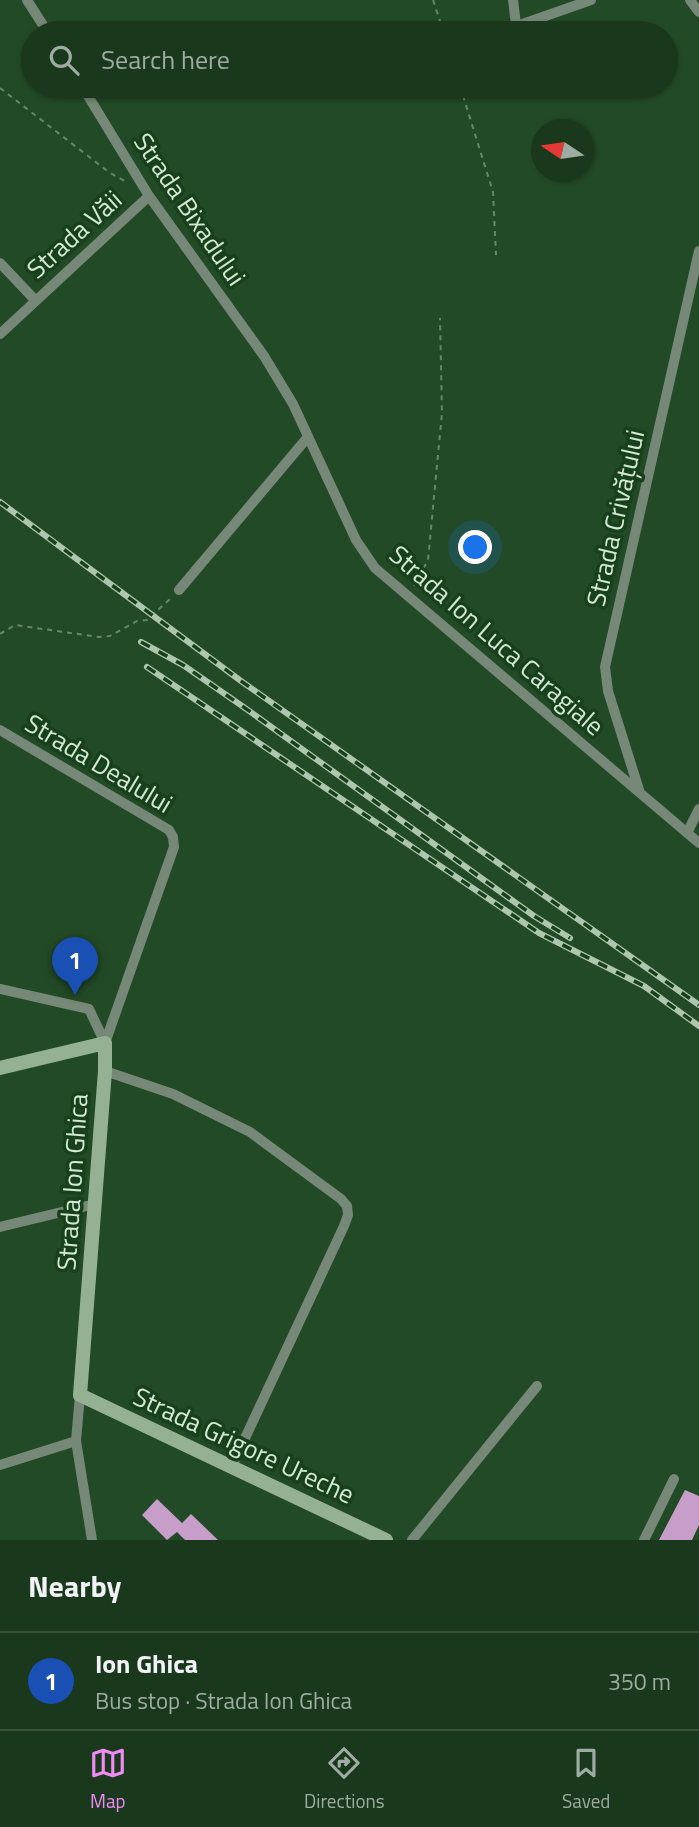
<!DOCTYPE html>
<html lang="en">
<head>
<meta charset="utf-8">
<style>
  body { margin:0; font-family:"Titillium Web",sans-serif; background:#233f25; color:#f1f3f6 }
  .compass { position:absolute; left:531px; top:119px; width:63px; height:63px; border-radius:50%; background:#1a381c; box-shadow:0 2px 5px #0004; rotate:283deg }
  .you { position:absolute; left:476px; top:548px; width:24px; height:24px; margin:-18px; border:5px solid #fff; border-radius:50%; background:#1a73e8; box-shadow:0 0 0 10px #1a73e833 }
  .badge { display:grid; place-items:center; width:46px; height:46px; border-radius:50%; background:#f08bf5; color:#fff; font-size:23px; font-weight:700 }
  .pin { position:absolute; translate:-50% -58px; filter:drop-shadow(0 2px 4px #0008) }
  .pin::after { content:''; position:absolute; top:37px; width:24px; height:21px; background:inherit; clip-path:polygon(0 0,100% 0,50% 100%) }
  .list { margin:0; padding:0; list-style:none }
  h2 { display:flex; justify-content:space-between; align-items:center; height:91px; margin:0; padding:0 28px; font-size:30px }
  h2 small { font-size:23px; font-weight:400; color:#9faca3 }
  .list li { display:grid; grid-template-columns:46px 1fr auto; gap:21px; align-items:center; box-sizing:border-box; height:98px; padding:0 28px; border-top:2px solid #38523b }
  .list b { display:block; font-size:26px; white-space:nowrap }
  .list p { margin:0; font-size:23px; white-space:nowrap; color:#9faca3 }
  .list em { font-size:23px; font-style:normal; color:#9faca3 }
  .icon { flex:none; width:38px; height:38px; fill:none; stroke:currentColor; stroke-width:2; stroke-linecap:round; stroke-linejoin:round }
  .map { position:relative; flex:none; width:699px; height:1540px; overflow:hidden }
  .search { position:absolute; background:#1a381c; box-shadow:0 2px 5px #0004; left:21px; right:21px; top:21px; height:77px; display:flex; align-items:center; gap:18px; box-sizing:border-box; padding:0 24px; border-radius:38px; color:#9faca3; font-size:26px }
  .sheet { height:189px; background:#1a381c }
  nav { display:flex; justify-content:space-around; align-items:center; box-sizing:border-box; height:98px; border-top:2px solid #38523b; background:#1a381c; font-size:19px; color:#9faca3 }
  nav a { display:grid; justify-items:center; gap:4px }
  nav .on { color:#f08bf5 }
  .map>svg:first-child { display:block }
</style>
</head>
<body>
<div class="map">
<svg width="699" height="1540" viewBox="0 0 699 1540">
  <rect width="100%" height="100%" fill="#234a26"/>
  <path fill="#c79ec9" d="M685,1490L699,1496V1525L692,1540H659Z
    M157,1499L182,1523L191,1514L218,1540H185L177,1532L167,1540L142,1515Z"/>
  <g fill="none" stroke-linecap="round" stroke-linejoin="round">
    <path stroke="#678769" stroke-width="2" stroke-dasharray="5 5" stroke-linecap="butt" d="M433,0L444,33
      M460,86L493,192L496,255
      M0,88L110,173L125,181
      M414,586L428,560L442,413L440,318
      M0,634L15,625L99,637L110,636L137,621L147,620L171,598"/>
    <path stroke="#768877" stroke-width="10" d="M27,0L48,33
      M513,0L516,25
      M690,0L699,12
      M497,33L591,0
      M82,86L149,196L264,356L293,404L356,540L375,568L699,843
      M0,263L35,300
      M0,334L149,196
      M179,590L307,438
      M0,730L169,830L173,837L174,847L105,1043
      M640,793L608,691L605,667L699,251
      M687,833L699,809
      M0,989L89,1009L105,1043
      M105,1071L173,1094L250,1132L341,1199L347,1206L348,1215L344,1226L232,1466
      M0,1227L95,1204
      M80,1395L76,1441L92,1540
      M0,1465L76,1441
      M412,1540L537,1386
      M644,1540L674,1479"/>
    <path stroke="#94b194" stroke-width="14" d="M0,1068L105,1043V1071L80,1395L386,1540"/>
    <defs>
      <path id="rail" d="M0,502L241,681L699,1005
        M141,642L183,665L245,708L534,916L570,938
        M147,667L539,933L644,986L699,1026"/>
    </defs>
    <use href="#rail" stroke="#adc7ae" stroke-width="6"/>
    <use href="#rail" stroke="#18401c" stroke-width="3.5" stroke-dasharray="10" stroke-linecap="butt"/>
  </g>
  <g text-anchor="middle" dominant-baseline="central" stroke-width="7" stroke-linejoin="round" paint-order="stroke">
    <g font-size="26" fill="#d3e9d3" stroke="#18401c">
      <text transform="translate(190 209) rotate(56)">Strada Bixadului</text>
      <text transform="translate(74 234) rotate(-42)">Strada Văii</text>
      <text transform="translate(615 518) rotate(-77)">Strada Crivățului</text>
      <text transform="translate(497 640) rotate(41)">Strada Ion Luca Caragiale</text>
      <text transform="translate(99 763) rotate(31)">Strada Dealului</text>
      <text transform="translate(72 1182) rotate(-86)">Strada Ion Ghica</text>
      <text transform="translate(244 1445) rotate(25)">Strada Grigore Ureche</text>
    </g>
  </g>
</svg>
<svg class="compass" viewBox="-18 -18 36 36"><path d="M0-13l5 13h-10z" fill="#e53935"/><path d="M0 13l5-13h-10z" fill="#9faca3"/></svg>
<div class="you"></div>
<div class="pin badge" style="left:75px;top:995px;background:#1a4fb4">1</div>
<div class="search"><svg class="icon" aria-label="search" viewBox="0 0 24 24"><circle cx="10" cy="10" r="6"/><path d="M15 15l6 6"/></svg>Search here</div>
</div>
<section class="sheet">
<h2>Nearby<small></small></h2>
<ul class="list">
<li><span class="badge" style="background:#1a4fb4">1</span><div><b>Ion Ghica</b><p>Bus stop · Strada Ion Ghica</p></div><em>350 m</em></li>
</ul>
</section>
<nav>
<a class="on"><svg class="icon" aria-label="map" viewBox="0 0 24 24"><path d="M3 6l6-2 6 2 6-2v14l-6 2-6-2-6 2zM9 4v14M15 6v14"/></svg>Map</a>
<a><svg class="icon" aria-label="directions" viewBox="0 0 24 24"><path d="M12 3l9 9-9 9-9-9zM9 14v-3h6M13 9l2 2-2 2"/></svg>Directions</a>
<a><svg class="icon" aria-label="saved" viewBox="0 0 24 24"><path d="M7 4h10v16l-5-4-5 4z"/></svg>Saved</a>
</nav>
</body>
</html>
